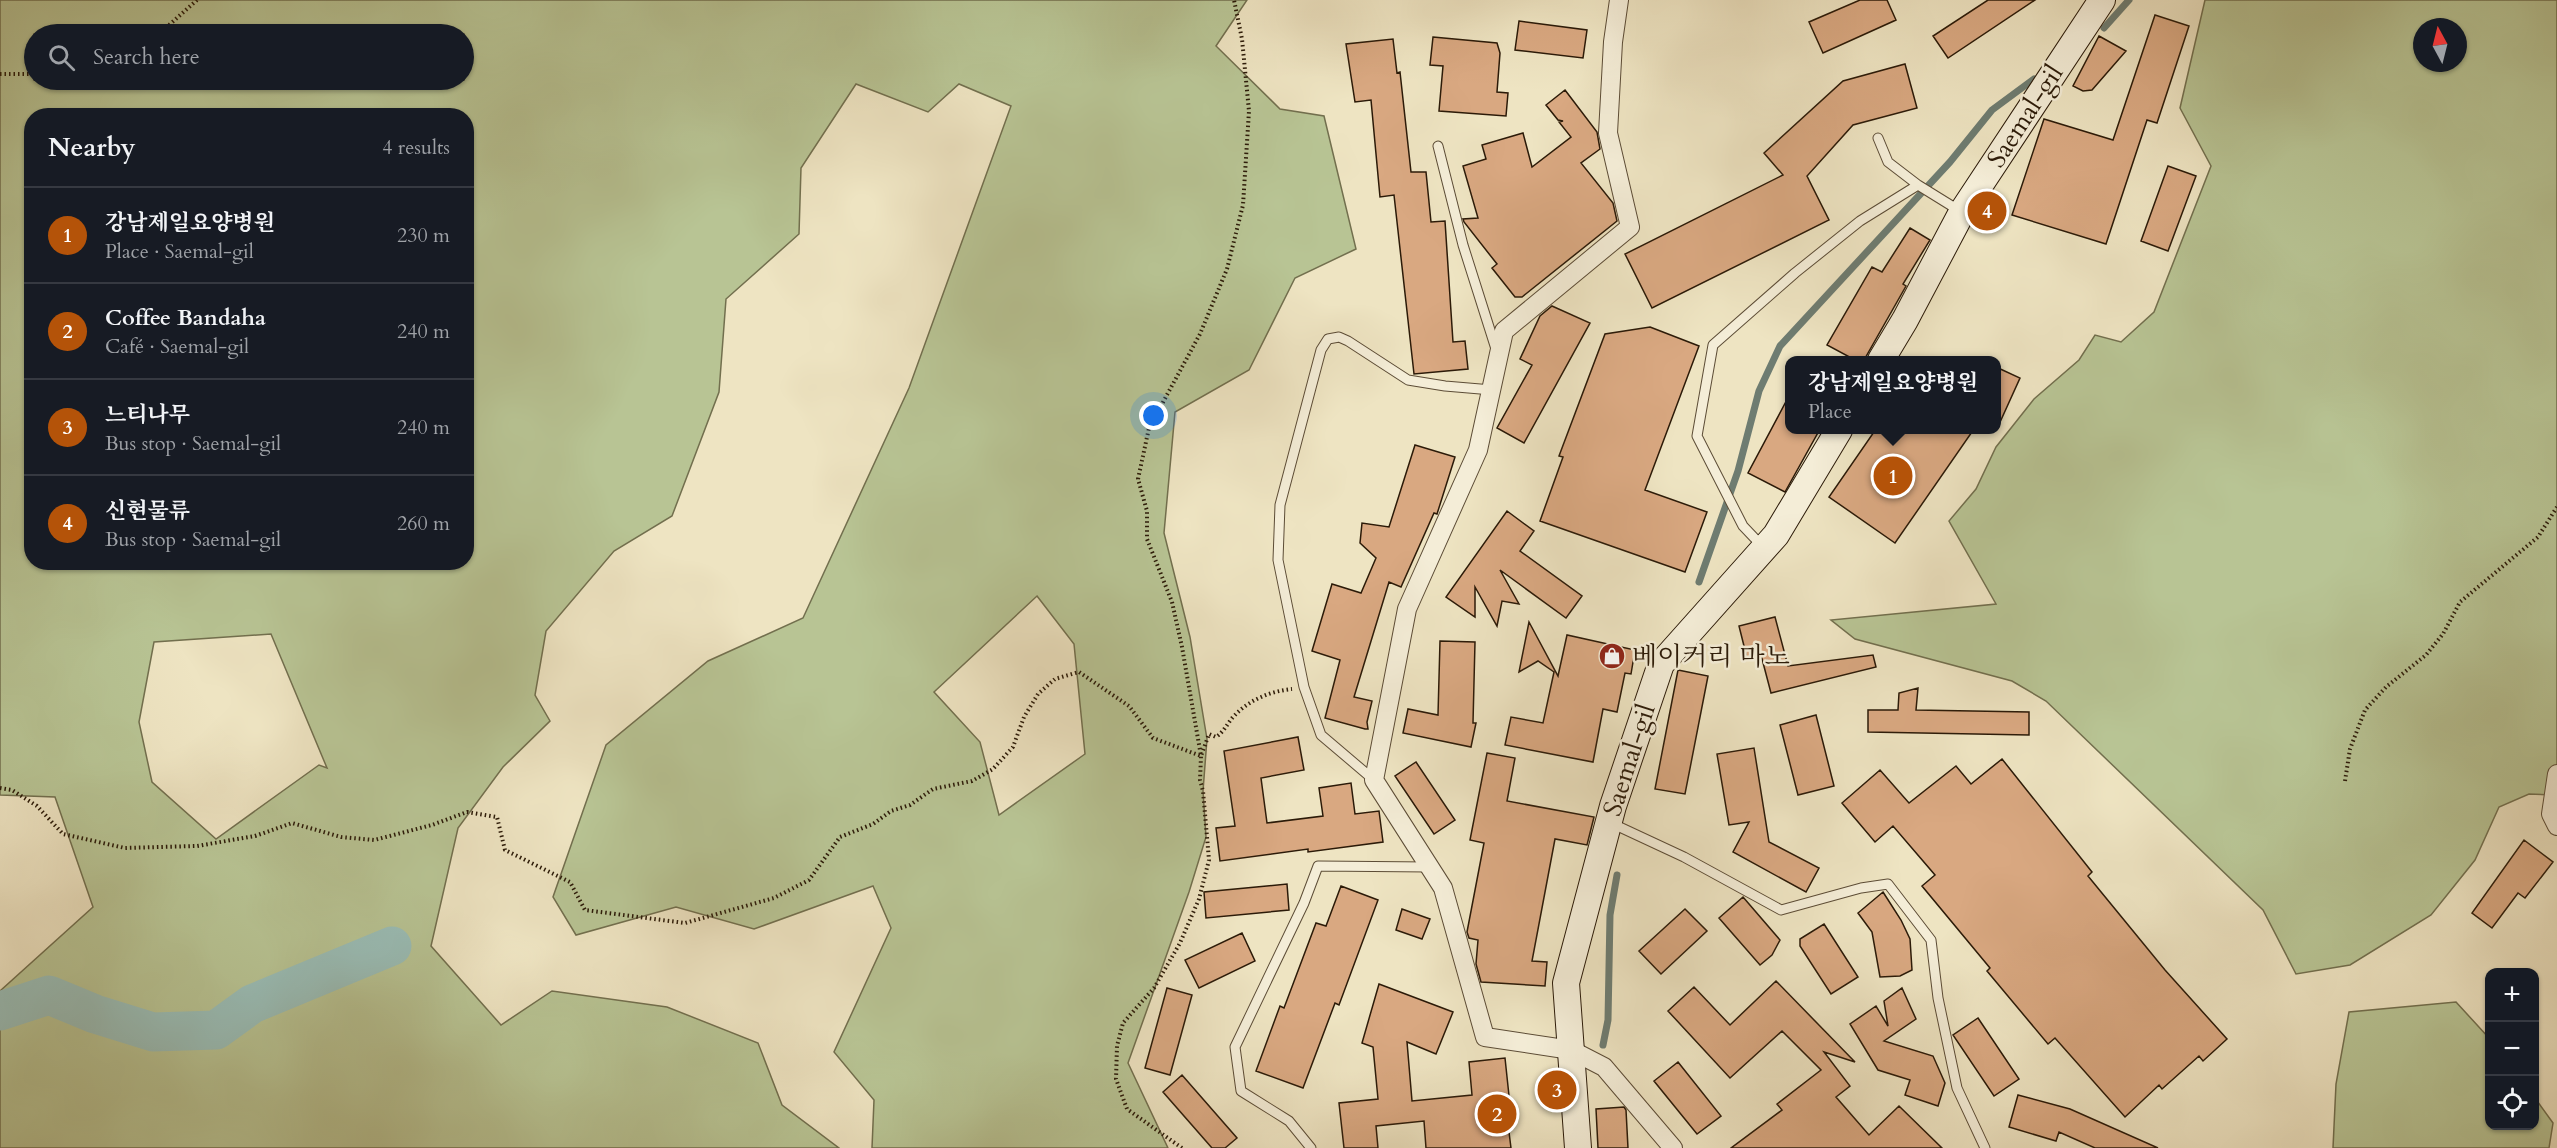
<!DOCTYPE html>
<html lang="en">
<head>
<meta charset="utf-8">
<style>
  body { margin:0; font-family:Cardo,"Noto Serif KR",serif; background:#242831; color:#f1f3f6 }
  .controls { position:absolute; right:18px; bottom:18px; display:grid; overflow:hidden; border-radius:12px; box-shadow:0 2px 4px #0004 }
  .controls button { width:54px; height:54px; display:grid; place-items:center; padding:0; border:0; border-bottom:2px solid #363941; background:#171b24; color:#f1f3f6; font:30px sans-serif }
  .compass { position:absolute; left:2413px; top:18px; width:54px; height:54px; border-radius:50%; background:#171b24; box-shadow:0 2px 4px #0004; rotate:353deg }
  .you { position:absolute; left:1154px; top:416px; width:21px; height:21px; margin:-15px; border:4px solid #fff; border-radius:50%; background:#1a73e8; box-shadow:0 0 0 9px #1a73e833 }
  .badge { display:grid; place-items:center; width:39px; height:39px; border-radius:50%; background:#b45309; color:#fff; font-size:20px; font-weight:700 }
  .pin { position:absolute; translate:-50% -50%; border:3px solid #fff; box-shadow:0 2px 6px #0006 }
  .popup { position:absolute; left:1785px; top:356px; width:216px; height:78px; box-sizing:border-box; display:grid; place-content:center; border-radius:12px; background:#171b24; filter:drop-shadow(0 2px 4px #0005); font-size:20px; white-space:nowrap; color:#9ea1a6 }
  .popup b { font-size:22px; color:#f1f3f6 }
  .popup::after { content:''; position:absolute; left:50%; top:100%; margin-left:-12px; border:12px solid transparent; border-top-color:#171b24 }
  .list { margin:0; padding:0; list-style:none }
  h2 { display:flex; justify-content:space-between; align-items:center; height:78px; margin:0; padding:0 24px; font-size:26px }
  h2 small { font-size:20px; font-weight:400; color:#9ea1a6 }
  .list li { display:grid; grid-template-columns:39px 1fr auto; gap:18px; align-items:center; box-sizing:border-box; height:96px; padding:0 24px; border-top:2px solid #363941 }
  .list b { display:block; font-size:22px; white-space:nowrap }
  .list p { margin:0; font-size:20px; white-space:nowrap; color:#9ea1a6 }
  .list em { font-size:20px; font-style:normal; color:#9ea1a6 }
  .icon { flex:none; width:33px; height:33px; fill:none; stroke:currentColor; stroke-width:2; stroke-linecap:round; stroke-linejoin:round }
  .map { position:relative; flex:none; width:2557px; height:1148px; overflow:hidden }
  .search { position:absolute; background:#171b24; box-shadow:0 2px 4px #0004; left:24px; top:24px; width:450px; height:66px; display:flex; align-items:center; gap:15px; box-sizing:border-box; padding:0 21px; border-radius:33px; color:#9ea1a6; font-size:22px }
  .panel { position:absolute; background:#171b24; box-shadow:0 2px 4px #0004; left:24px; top:108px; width:450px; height:462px; border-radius:24px }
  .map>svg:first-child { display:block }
</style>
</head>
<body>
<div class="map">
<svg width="2557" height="1148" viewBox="0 0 2557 1148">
  <rect width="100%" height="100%" fill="#eee4c2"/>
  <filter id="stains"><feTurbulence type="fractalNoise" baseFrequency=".00333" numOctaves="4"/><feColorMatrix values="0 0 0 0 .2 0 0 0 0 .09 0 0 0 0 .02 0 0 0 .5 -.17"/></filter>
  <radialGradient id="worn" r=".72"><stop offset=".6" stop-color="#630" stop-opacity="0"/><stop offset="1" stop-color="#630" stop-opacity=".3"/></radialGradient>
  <path fill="#b8c494" stroke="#726f4e" stroke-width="1.5" fill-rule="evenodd" d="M0,0H1247L1216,46L1280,109L1324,116L1356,249L1295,278L1249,370L1175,412L1164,533L1190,637L1207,739L1203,791L1206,837L1189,892L1128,1063L1168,1148H872L874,1100L834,1052L891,928L873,886L754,929L676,907L576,935L553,897L606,745L708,661L803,618L909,388L1011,106L959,84L928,112L856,84L801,168L799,234L726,299L719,392L672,516L614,551L546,631L535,695L550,721L503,767L458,828L431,946L501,1025L552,991L667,1007L758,1043L782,1105L839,1148H0V991L93,907L55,797L0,795ZM34,34H464V80H34ZM32,116H466V562H32ZM1037,596L1074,644L1085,754L999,815L980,742L934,692ZM271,634L327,768L319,765L216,839L152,782L139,722L154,642Z
    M2205,0H2557V795L2529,794L2499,807L2475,860L2431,915L2350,965L2296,974L2263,910L2046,701L2012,681L1855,639L1831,620L1996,604L1949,521L1976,489L1996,447L2034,399L2079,360L2095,335L2121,342L2154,312L2211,166L2180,108ZM2422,27H2458V63H2422Z
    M2456,1002L2489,1038L2490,1126H2534L2535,1098L2553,1123L2549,1148H2333L2336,1084L2349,1012Z"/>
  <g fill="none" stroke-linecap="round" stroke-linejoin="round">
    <path stroke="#6e7c71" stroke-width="7" d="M2104,28L2129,0
      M1699,582L1738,471L1759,391L1780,346L1950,162L1992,110L2034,79
      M1603,1045L1608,1020L1610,915L1617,875"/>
    <path stroke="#9abeb7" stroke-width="39" d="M0,1011L49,995L95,1014L153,1032L216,1030L252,1004L392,946"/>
  </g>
  <path fill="#d9a881" stroke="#2b1a08" stroke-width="1.5" d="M1860,0H1887L1896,20L1823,53L1809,22Z
    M1988,0H2035L1948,58L1933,36Z
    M2155,15L2189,26L2157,123L2147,120L2106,244L2012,215L2044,119L2113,140Z
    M1519,21L1587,30L1583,58L1515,50Z
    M2099,36L2126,51L2092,90L2083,91L2073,86Z
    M1433,37L1497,43L1500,53L1497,92L1508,93L1506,116L1439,111L1443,66L1430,65Z
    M1393,39L1397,73L1400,72L1411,172H1426L1431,222L1445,221L1453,342L1465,341L1468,369L1414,374L1394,195L1380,197L1371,100L1355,102L1346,44Z
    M1905,64L1917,108L1853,125L1807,176L1829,220L1652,308L1625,254L1783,175L1764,153L1843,81Z
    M1565,90L1597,132L1600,149L1581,163L1613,203L1617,221L1522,297H1515L1492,268L1497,264L1464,222L1463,219L1478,218L1463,166L1486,159L1482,145L1523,133L1532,167L1571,137L1559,122L1563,121L1558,120L1546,105Z
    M2168,166L2196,176L2168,251L2141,241Z
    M1910,228L1930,240L1903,284L1906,286L1864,360H1855L1827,345L1872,267L1882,272Z
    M1552,306L1590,323L1524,443L1497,428L1532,365L1520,359L1540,316Z
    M1650,327L1699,346L1645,490L1707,512L1685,572L1540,521L1563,457L1559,456L1605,334Z
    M1996,367L2020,378L1996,431Z
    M1790,394V429H1820L1785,492L1748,473Z
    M1876,429H1974L1895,543L1829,497Z
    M1415,445L1455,457L1437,514L1434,513L1401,587L1389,582L1354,697L1372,701L1367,722L1368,729H1365L1325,718L1340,660L1312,651L1332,584L1361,593L1376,558L1360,543L1362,523L1389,527Z
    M1507,511L1534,531L1520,551L1582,596L1566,618L1500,570L1519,604L1502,601L1497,626L1475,587V617L1446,597Z
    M1775,617L1788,666L1873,655L1876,667L1771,693L1761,655L1747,658L1739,626Z
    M1529,622L1558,676L1567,635L1635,650L1631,674L1625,673L1617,712L1603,709L1593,762L1505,745L1511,717L1543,723L1554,672L1538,661L1519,672Z
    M1440,641L1475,642L1473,723H1476L1471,747L1403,733L1408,709L1438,715Z
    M1678,670L1708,676L1685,794L1655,789Z
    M1918,688L1916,710L2029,712V735L1868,732V710H1898L1899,693Z
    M1816,715L1834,786L1798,795L1780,725Z
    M1298,737L1304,770L1261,778L1267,823L1323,816L1319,788L1351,783L1355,814L1379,811L1383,842L1308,852V849L1220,861L1216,828L1235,826L1224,751Z
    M1754,748L1769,842L1819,868L1806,892L1733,852L1749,822L1729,825L1717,754Z
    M1487,753L1515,758L1507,801L1594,817L1587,845L1555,839L1532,961L1547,962L1545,986L1481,982L1476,964L1478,940L1469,938L1467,932L1484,843L1470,840Z
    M2002,759L2092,872L2088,876L2165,970L2227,1039L2203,1061L2199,1056L2162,1089L2159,1085L2125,1117L2055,1038L2048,1044L1987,971L1990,968L1922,886L1935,875L1893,826L1875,842L1842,803L1880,770L1909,803L1956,766L1971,784Z
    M1416,762L1455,820L1434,834L1395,776Z
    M2524,840L2553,862L2525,898L2518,893L2492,928L2472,913Z
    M1287,884L1289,910L1206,918L1204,892Z
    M1341,886L1378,900L1339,1005L1335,1003L1303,1088L1256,1071L1280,1006L1284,1008L1316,923L1326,926Z
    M1883,892L1901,920L1910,939L1912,970L1900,976L1880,977L1872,932L1858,913Z
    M1743,897L1780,940L1772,955L1760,965L1719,918Z
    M1402,909L1430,919L1422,939L1396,930Z
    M1685,909L1707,931L1661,974L1639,951Z
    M1824,924L1858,977L1831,994L1800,946V939Z
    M1242,933L1255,961L1199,988L1185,960Z
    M1776,981L1855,1062L1824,1052L1850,1086L1836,1097L1869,1135L1899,1106L1942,1148H1731L1782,1110L1777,1104L1821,1070L1782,1031L1730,1078L1668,1011L1694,987L1730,1025Z
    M1379,984L1453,1012L1436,1054L1407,1042L1412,1101L1472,1095L1469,1062L1505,1058L1512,1124H1508L1511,1148H1426L1424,1121L1376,1126L1378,1148H1344L1339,1103L1378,1099L1373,1047L1362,1043Z
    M1167,988L1192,995L1170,1075L1145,1068Z
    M1902,988L1916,1019L1884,1041L1933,1056L1945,1083L1938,1106L1905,1095L1910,1080L1878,1070L1850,1024L1876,1006L1888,1026L1884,1001Z
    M1978,1018L2019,1079L1994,1096L1953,1035Z
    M1678,1062L1721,1116L1697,1134L1654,1081Z
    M1182,1075L1237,1138L1225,1148H1212L1163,1092Z
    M2018,1095L2070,1109L2158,1148H2095L2059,1132L2056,1141L2009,1127Z
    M1624,1107L1626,1110L1628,1148H1598L1596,1109Z"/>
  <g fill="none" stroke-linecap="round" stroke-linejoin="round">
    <defs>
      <path id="lane" d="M1878,138L1888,162L1918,185
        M1438,146L1463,245L1496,349
        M1763,547L1743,526L1697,436L1713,345L1795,273L1860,221L1918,185L1960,211
        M1374,780L1321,735L1304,687L1278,560L1280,505L1321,350L1328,339L1339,337L1348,341L1408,380L1445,386L1492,390
        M1611,823L1684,857L1781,910L1861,888L1888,884L1931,940L1938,998L1957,1088L1985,1148
        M1311,1148L1289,1121L1241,1091L1235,1047L1304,903L1318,866L1429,867"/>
      <path id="street" d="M1619,0L1613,42L1608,133L1630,227L1504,331L1478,450L1407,609L1374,780L1443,888L1485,1037L1571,1050L1604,1067L1673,1148
        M2557,774L2551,814L2557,826"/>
      <path id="secondary" d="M1881,360L1905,320L1962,212L2102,0
        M1578,1148L1566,983L1613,806L1661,664L1776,535L1839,430"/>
    </defs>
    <use href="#lane" stroke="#5c4c36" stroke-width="11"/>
    <use href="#street" stroke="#5c4c36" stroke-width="20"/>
    <use href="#secondary" stroke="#2b1a08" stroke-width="28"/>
    <path stroke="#2b1a08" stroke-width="4" stroke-dasharray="1.5 3" stroke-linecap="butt" d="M159,34L197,0
      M0,74H34
      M2345,781L2350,749L2365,710L2386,687L2426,655L2443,634L2460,602L2538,537L2557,507
      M0,788L12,790L37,806L63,834L125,848L197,846L255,836L292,823L341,837L374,840L432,825L467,812L497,817L505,850L570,882L585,910L685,923L774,898L809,880L840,837L873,824L891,811L910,805L933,789L972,781L993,769L1013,747L1024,717L1038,694L1055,679L1079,672L1129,706L1153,738L1201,756L1209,734L1216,737C1225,731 1227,723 1235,715C1249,700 1271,691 1292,689
      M1182,1148L1127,1109L1116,1079L1117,1046L1123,1023L1154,988L1180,943L1199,899L1209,860L1203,791L1200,780L1201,756L1182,647L1172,602L1147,539V511L1138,479L1149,428L1200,334L1227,269L1243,205L1249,111L1242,39L1234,0"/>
    <use href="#lane" stroke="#f4edd7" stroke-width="9"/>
    <use href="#street" stroke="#f4edd7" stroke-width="18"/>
    <use href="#secondary" stroke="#f4edd7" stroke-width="26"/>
  </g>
  <defs>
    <symbol id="shop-disc" viewBox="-11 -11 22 22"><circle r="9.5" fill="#8f2418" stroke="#f4edd7"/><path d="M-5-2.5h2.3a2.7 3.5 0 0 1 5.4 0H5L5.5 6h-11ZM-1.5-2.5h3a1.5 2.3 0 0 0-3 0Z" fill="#fff"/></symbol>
  </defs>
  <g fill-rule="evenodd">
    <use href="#shop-disc" x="1597" y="641" width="30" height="30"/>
  </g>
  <g text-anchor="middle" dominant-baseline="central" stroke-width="5" stroke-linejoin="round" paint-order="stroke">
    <g font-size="26" fill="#2b1a08" stroke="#f4edd7">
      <text transform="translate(2025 116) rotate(-57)">Saemal-gil</text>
      <text transform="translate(1629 760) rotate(-72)">Saemal-gil</text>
    </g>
    <g font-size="26" fill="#2b1a08" stroke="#f4edd7" text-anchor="start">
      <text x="1632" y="656">베이커리 마노</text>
    </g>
  </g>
  <rect width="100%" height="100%" filter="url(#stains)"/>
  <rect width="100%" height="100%" fill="url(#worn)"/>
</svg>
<div class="controls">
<button>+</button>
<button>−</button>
<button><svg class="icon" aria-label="locate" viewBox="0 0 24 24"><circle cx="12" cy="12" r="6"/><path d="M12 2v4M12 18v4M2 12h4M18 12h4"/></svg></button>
</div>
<svg class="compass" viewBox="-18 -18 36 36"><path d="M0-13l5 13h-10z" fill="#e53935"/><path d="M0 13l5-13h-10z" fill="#9ea1a6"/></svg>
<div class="you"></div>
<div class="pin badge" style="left:1893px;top:476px">1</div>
<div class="popup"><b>강남제일요양병원</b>Place</div>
<div class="pin badge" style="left:1497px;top:1114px">2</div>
<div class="pin badge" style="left:1557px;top:1090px">3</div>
<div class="pin badge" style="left:1987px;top:211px">4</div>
<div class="search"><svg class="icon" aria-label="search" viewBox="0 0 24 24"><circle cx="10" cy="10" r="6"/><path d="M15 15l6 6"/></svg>Search here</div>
<section class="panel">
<h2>Nearby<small>4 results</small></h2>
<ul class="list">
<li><span class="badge">1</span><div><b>강남제일요양병원</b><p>Place · Saemal-gil</p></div><em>230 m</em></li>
<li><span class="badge">2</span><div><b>Coffee Bandaha</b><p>Café · Saemal-gil</p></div><em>240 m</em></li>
<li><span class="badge">3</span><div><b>느티나무</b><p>Bus stop · Saemal-gil</p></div><em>240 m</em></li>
<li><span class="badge">4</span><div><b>신현물류</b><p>Bus stop · Saemal-gil</p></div><em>260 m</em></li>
</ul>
</section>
</div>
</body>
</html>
